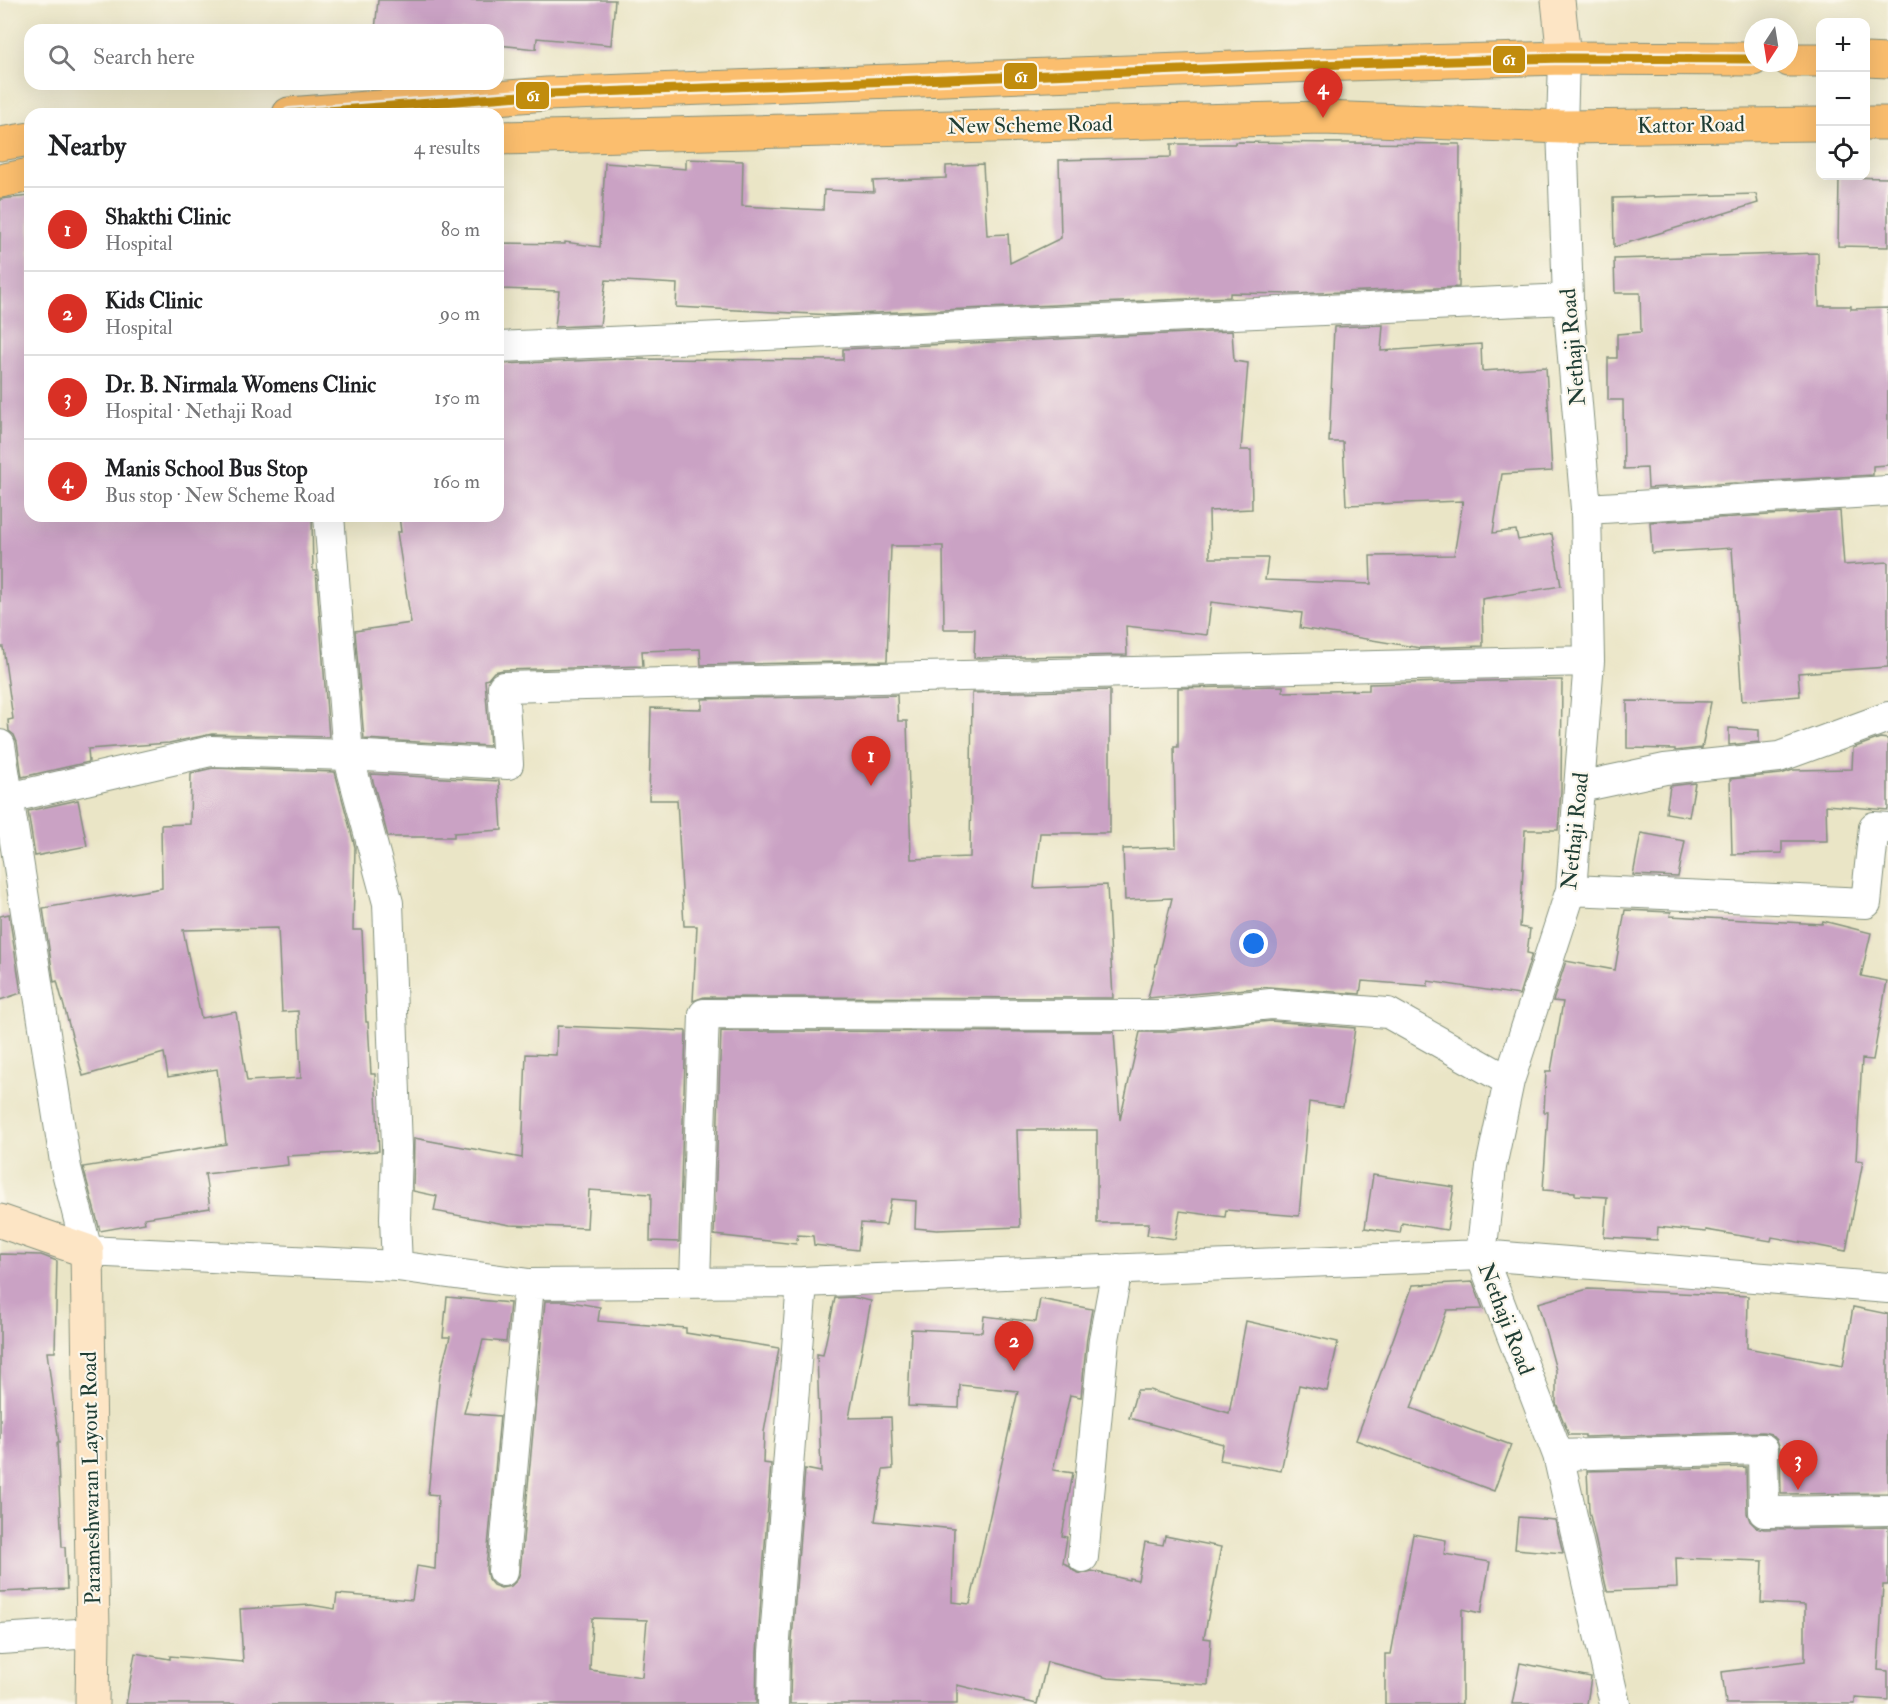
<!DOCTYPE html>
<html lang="en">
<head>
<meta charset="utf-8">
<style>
  body { margin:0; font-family:"IM FELL Double Pica",serif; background:#f6f6f6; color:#202124 }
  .controls { position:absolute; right:18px; top:18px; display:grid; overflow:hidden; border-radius:12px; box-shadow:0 6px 24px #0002 }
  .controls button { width:54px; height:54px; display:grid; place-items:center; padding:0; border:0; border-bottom:2px solid #e0e0e0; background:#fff; color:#202124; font:30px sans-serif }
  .compass { position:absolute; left:1744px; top:18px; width:54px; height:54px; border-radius:50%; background:#fff; box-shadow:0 6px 24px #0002; rotate:192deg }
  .you { position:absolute; left:1254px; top:944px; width:21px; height:21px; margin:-15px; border:4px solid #fff; border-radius:50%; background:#1a73e8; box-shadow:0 0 0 9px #1a73e833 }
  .badge { display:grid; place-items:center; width:39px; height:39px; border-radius:50%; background:#d93025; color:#fff; font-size:20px; font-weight:700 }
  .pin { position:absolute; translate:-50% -50px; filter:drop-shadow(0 2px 3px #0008) }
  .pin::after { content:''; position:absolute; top:32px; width:21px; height:18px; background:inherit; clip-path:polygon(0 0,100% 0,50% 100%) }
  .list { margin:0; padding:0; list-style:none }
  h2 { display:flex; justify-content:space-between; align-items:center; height:78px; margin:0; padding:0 24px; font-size:26px }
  h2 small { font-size:20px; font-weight:400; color:#757577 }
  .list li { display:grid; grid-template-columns:39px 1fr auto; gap:18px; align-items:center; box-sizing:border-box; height:84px; padding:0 24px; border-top:2px solid #e0e0e0 }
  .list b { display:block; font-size:22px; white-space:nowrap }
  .list p { margin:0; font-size:20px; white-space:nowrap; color:#757577 }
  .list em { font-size:20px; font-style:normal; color:#757577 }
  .icon { flex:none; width:33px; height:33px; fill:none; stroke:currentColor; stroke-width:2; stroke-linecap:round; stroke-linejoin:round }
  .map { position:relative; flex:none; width:1888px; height:1704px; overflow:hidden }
  .search { position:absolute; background:#fff; box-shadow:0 6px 24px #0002; left:24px; top:24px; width:480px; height:66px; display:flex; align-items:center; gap:15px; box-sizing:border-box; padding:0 21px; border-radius:18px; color:#757577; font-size:22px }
  .panel { position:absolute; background:#fff; box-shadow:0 6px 24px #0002; left:24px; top:108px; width:480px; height:414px; border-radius:18px }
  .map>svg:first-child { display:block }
</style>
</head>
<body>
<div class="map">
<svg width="1888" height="1704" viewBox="0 0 1888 1704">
  <rect width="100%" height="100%" fill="#fbf7ec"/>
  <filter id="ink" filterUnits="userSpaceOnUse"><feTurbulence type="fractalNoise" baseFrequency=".0167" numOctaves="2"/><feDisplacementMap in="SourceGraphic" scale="12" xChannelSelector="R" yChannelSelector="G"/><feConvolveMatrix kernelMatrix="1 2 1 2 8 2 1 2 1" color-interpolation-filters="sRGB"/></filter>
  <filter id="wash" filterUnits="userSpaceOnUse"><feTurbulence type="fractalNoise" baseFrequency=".008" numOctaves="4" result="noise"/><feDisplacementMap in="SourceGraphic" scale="24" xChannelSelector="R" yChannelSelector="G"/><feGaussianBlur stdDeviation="1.35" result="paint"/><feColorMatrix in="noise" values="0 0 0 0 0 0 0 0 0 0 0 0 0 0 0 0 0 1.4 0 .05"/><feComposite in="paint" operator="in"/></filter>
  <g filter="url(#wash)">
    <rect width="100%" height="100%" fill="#eae5c6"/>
    <g id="blocks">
      <path fill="#caa2c4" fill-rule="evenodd" d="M378,0H615L611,45L537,38L536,49L498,45V30H375Z
        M1235,142L1460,144L1459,287L1295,294L1230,293V297L832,315L676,307L677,284L606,280L600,325L555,327L559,291L498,289V243L565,244V242L600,247L605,163L686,169V159L743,161L742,206L823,210L824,190L874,192L873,181L946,178V166L983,164L987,235L1008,234L1010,263L1061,238L1059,160L1171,157V144H1235Z
        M1839,177L1888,178V247L1838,246Z
        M1756,194L1758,203L1614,247L1613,198Z
        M30,196V516H312L313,571H316L329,737L212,734L169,743L88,749L89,762L22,777L17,742L14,735L9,731L8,720L13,719L3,647H0V199Z
        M1818,253L1819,306H1851V309L1888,308V465L1873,466V475L1648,488L1647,468L1624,469L1623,400H1608V358H1617V334L1641,332L1640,293H1615L1614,259Z
        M1383,325L1381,351L1481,344L1482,371L1546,367L1552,471L1502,474L1493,533L1516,530L1518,540L1552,534L1561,586L1482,599L1483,646L1420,648L1300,628L1302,613L1211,602L1207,635L1126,626L1127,655L974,658L975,629H944L943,546H891L887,661L701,665L700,649L642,651L643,666L503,670L494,672L488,679L485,680L490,746L364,739L355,631L411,623L397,532H401L399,516H498V364L622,359L843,360V349L1232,331L1234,361L1248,363L1241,450H1251L1252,509L1209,511L1210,558H1268L1265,580L1371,584L1370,556L1454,555L1463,501L1346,505L1343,442H1329L1334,327Z
        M1840,511L1844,565L1888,562V667L1798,673L1800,696L1742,701L1732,548L1652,553L1650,522Z
        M1526,680H1562L1561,791L1558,830H1525L1520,927L1530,929L1527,953L1532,954L1519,995L1428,981V986L1362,981L1360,994L1269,987L1148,998L1172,898L1125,900L1123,849L1176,847L1174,747H1178V688L1283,686V692L1369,690V684Z
        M1110,690V833H1040L1034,888L1107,885L1113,998L704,997L693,1001L697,926H684L677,800H649L651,708L702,709V699L897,695L898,721H907L911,859L970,857L972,693Z
        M1627,701L1711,702L1702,748L1675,751V749L1627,748Z
        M1729,728L1759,730V742L1729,745Z
        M1880,738L1888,739V810L1826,805L1827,841H1782V853L1732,854L1730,779L1781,774L1793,770L1852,769L1853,748Z
        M213,768L335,772L355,847L353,930H362L366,1022H368L371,1074H375L379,1151L287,1156L288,1165L205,1174L210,1208L144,1218L145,1223L100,1231L83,1167L226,1144L217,1069L168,1077L164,1053L83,1076L57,981L54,982L43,908L162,888L161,825L190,824L191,773ZM278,928L282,1012L298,1011L301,1078L247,1081L236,1012L201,1018L183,930Z
        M371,774L499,781L502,830L454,833V837H388Z
        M1695,783L1689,817L1666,813L1670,786Z
        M78,800L87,846L35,856L28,811Z
        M1641,833L1685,841L1678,877L1633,875Z
        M1625,910L1671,912L1670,916L1822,924L1823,921L1871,933L1861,976L1887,981L1873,1060L1862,1059L1856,1160L1863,1161L1846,1251L1772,1237L1771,1241L1706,1230V1232L1658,1227L1657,1240L1604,1237L1607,1197L1575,1195V1192L1543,1190L1548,1112H1544L1546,1071H1551L1563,1002L1553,1001L1566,961L1615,970Z
        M9,914L21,993L0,1000V916Z
        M1271,1021L1355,1028L1343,1107L1309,1102L1299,1216L1226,1210L1225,1217L1180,1211L1175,1239L1147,1235L1149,1223H1097V1130H1017L1020,1227L937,1230L915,1228L916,1201L891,1199L886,1225L861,1223L858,1250L814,1245L813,1236L798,1235L796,1244L714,1235L721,1031L1114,1032L1120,1120L1140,1032H1164Z
        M557,1026L686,1031L679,1242L650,1241L651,1194L589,1190L587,1228L510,1225L434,1211L437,1196L413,1191L414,1138L522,1158L526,1054L556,1055Z
        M1373,1175L1454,1187L1447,1230L1402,1223L1400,1233L1365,1228Z
        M0,1254L41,1255L57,1261L55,1352H47L59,1443H57L62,1547H65L67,1589L0,1592Z
        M1473,1282L1483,1309L1447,1310L1411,1408L1511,1445L1494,1491L1356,1440L1413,1285Z
        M1588,1289L1748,1296L1747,1348L1843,1366L1853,1307L1888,1314V1493L1781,1494L1780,1448L1777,1440L1771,1434L1763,1432L1585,1437V1435H1569L1556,1403V1370L1538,1303Z
        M447,1297L510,1303L506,1342L483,1340L464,1413L500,1416L486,1569L488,1579L493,1585L501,1588L511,1586L517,1580L520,1573L545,1301H566L600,1307L598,1321L686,1328V1333L779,1348L764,1432L763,1463L771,1464L757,1652L756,1704H126L135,1653L170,1659V1656L243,1662L240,1609L311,1605L335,1609L337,1594L412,1600L417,1566L435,1569L438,1495L428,1494L440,1374L450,1337H443ZM592,1618L647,1620L642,1677L590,1670Z
        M852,1297L871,1301L849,1418L891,1417L893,1469L883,1470L875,1521L954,1529L952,1602L970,1604L1018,1391L960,1385L959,1408L908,1406L911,1329L982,1332L984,1316L1036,1322L1040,1299L1092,1309L1087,1337L1081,1397L1070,1395L1053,1470L1073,1473L1062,1536L1067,1537L1063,1563L1068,1565L1074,1571L1081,1574L1092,1571L1129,1580V1578L1138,1580L1145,1542L1163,1545L1165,1536L1221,1547L1204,1638L1211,1639L1208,1685L1108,1678L1047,1662L1037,1704L957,1685V1704H790L791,1654L805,1469L821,1472L817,1354L823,1355L835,1298Z
        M1246,1321L1338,1342L1327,1391L1299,1385L1281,1471L1220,1460L1223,1444L1129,1418L1137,1390H1149L1229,1413Z
        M1746,1467L1747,1513L1750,1521L1756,1527L1764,1529L1888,1527V1585H1883L1878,1670L1888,1671V1700L1855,1698V1704H1726L1722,1672L1805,1661V1605L1761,1603L1763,1561L1676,1558L1677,1588L1607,1591L1589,1511L1587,1471Z
        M1518,1517L1555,1520L1563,1553L1515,1549Z
        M1413,1534L1446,1540L1444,1554L1490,1562L1481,1613L1462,1609V1704H1385V1654H1391Z
        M1520,1663L1591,1677L1587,1704H1512Z"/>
    </g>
  </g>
  <g filter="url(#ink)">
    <use href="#blocks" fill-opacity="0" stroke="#84917d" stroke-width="1.5"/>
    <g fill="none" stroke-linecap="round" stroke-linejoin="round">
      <defs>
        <path id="street" d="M1564,58L1562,127L1568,299L1586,509L1589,661L1571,890L1509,1081L1491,1167L1481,1255L1558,1455L1615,1704
          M498,347L1568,299
          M1586,509L1888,491
          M329,516L348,755L388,903L397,1147L395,1218L397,1266
          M0,745L66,1168L87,1251L397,1266L529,1284L802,1282L1481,1255L1888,1288
          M1580,787L1665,769L1779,757L1888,717
          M0,800L211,751L348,755L508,764L503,687L1589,661
          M1571,890L1866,903L1874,827L1888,828
          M695,1281L704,1014L1162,1015L1271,1004L1388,1013L1509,1081
          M1558,1455L1763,1449L1764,1512L1888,1510
          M1083,1557L1104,1339L1117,1269
          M503,1571L529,1284
          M0,1639L93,1633
          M773,1704L774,1653L802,1282"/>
        <path id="secondary" d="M1558,0L1564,58
          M0,1221L87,1251L93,1633L92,1704"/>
        <path id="primary" d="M1789,60H1820
          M1866,60L1888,61
          M289,114L547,94L1314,65L1564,58L1753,59
          M1866,123H1888
          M498,138L1323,118L1562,127L1820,124
          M0,144L30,139
          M0,181L30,175"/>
      </defs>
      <use href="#street" stroke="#84917d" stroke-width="32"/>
      <use href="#secondary" stroke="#84917d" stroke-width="35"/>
      <use href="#primary" stroke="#84917d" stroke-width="35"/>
      <use href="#street" stroke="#fff" stroke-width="30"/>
      <use href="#secondary" stroke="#fde5c5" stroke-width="33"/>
      <use href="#primary" stroke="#fbbe6e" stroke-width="33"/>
      <defs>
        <path id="bus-1" d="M289,114L547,94L1314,65L1564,58L1753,59"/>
      </defs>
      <use href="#bus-1" stroke="#fbf7ec" stroke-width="14"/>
      <use href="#bus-1" stroke="#c18c0d" stroke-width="9"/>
    </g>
  </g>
  <g text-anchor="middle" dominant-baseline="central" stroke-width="4.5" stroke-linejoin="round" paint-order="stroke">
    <g font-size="22" fill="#1f3d34" stroke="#fbf7ec">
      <text transform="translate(1030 125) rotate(-1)">New Scheme Road</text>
      <text transform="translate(1691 125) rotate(-1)">Kattor Road</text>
      <text transform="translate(1573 347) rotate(-95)">Nethaji Road</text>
      <text transform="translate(1575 831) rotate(-84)">Nethaji Road</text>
      <text transform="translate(1506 1319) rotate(69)">Nethaji Road</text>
      <text transform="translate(91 1478) rotate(-91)">Parameshwaran Layout Road</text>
    </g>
  </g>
  <g stroke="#fbf7ec" stroke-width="2">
    <rect x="1492" y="45" width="34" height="29" rx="6" fill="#c18c0d"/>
    <rect x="1003" y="62" width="35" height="28" rx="6" fill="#c18c0d"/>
    <rect x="515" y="81" width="35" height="29" rx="6" fill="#c18c0d"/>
  </g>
  <g font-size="16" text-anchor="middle" font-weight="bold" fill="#fff">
    <text x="1509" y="65">61</text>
    <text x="1021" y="82">61</text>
    <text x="533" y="101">61</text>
  </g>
</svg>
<div class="controls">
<button>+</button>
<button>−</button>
<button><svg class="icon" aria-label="locate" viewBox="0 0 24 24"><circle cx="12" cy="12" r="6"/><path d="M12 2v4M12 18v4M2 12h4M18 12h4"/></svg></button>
</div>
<svg class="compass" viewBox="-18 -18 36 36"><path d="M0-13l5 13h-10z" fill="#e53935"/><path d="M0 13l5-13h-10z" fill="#757577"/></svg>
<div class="you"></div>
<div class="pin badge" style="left:871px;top:786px">1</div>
<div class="pin badge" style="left:1014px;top:1371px">2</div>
<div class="pin badge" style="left:1798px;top:1490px">3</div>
<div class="pin badge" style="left:1323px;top:118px">4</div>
<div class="search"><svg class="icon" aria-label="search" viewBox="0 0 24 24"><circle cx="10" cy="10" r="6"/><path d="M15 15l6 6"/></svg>Search here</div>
<section class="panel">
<h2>Nearby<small>4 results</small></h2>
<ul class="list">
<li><span class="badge">1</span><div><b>Shakthi Clinic</b><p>Hospital</p></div><em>80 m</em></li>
<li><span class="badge">2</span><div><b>Kids Clinic</b><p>Hospital</p></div><em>90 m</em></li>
<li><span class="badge">3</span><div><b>Dr. B. Nirmala Womens Clinic</b><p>Hospital · Nethaji Road</p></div><em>150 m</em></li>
<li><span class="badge">4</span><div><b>Manis School Bus Stop</b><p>Bus stop · New Scheme Road</p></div><em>160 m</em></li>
</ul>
</section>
</div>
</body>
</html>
